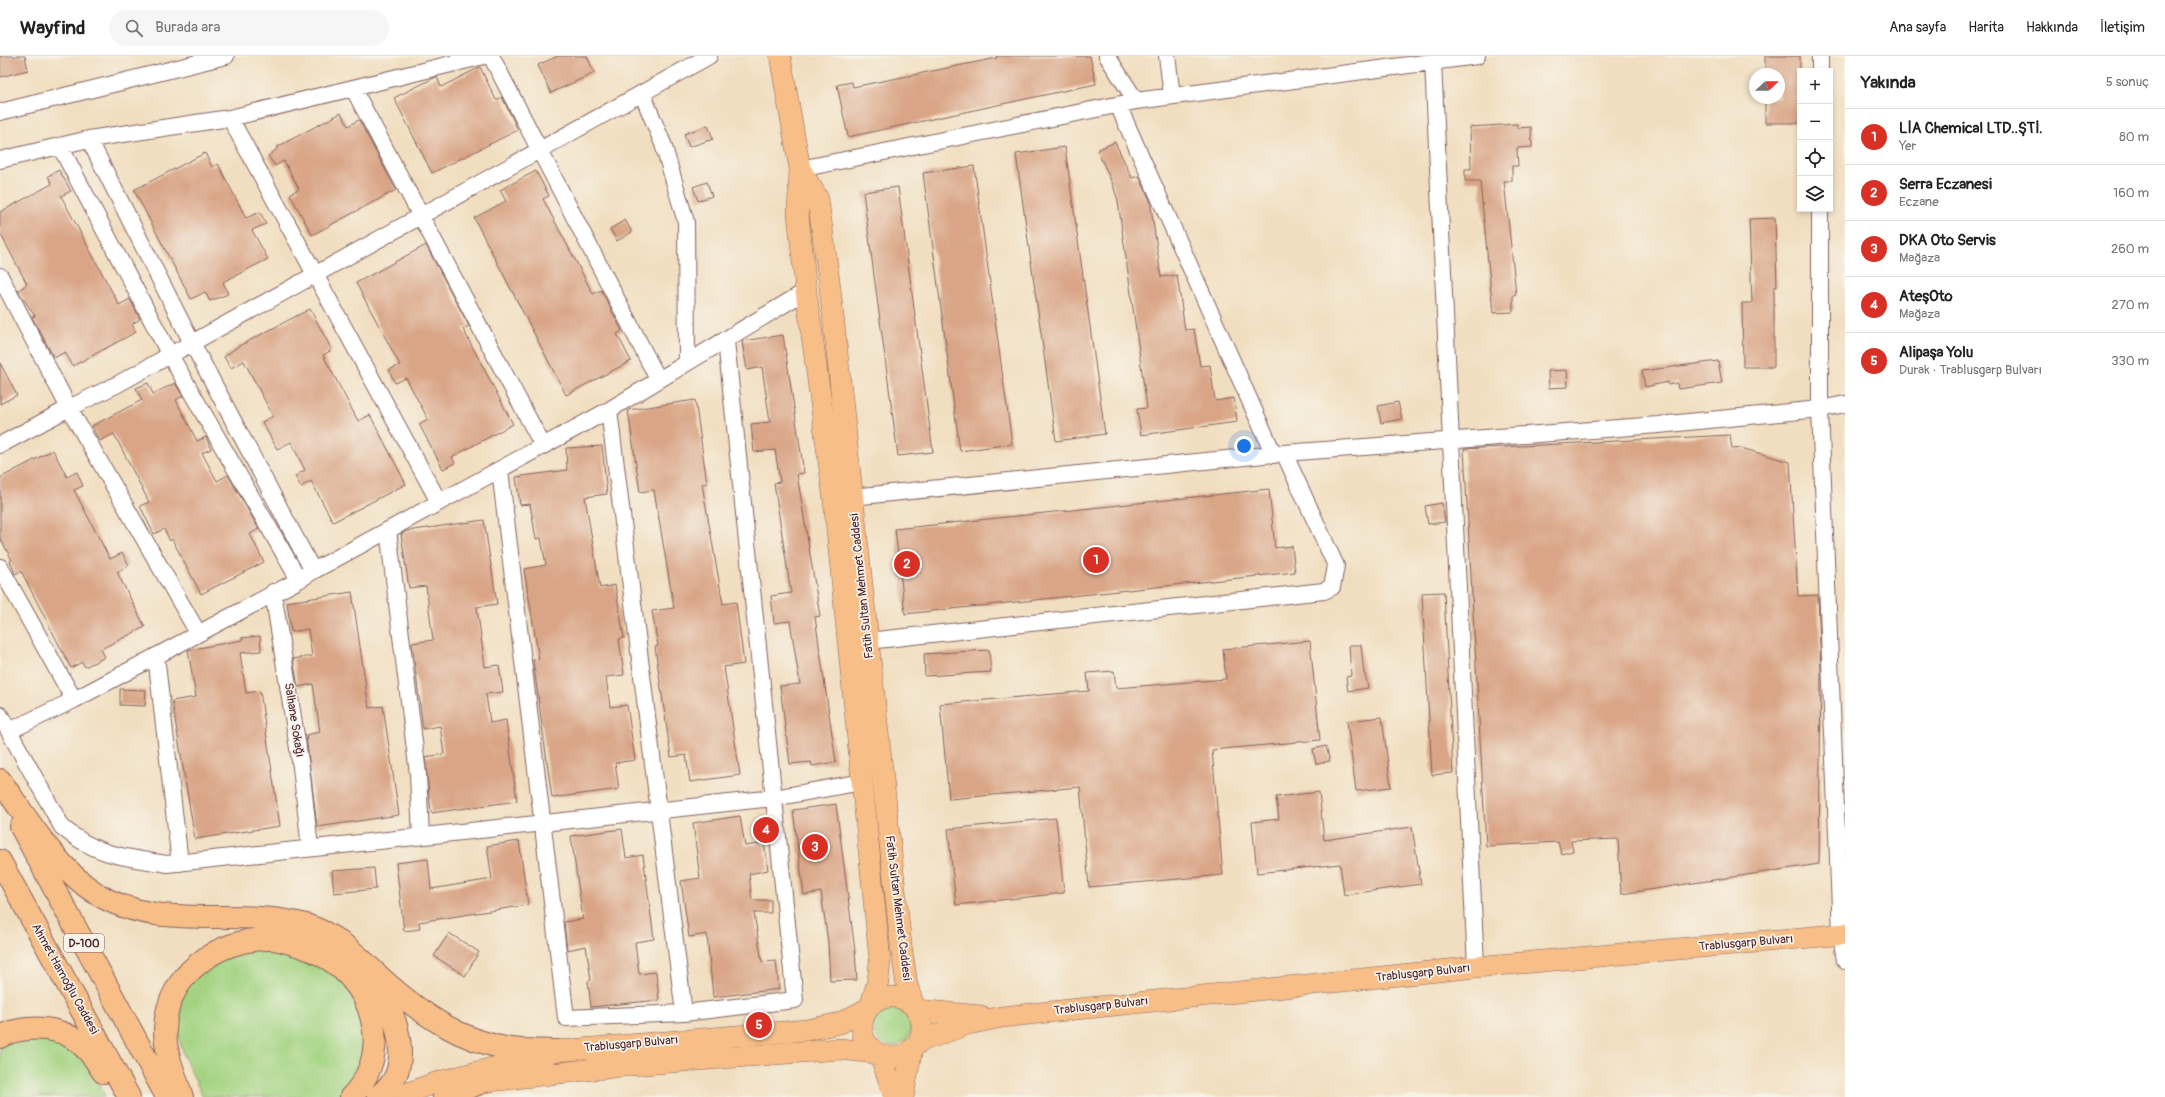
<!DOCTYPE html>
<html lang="tr">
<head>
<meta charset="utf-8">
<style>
  body { margin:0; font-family:Pangolin,sans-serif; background:#f6f6f6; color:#222 }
  .controls { position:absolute; right:12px; top:12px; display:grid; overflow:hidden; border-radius:0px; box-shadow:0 2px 6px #0003 }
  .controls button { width:36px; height:36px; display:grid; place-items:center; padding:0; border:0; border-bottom:1px solid #e0e0e0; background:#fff; color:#222; font:20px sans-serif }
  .compass { position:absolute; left:1749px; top:12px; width:36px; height:36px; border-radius:50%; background:#fff; box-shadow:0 2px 6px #0003; rotate:68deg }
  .you { position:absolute; left:1244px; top:390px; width:14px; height:14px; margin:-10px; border:3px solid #fff; border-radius:50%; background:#1a73e8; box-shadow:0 0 0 6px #1a73e833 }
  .badge { display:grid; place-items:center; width:26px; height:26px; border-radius:50%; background:#d93025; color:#fff; font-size:13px; font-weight:700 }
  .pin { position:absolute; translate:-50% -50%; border:2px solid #fff; box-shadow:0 1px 4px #0006 }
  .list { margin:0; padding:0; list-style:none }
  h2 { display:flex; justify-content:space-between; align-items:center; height:52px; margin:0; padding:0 16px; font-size:17px }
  h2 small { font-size:13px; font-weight:400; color:#767676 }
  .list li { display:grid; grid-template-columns:26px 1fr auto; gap:12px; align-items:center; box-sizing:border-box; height:56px; padding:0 16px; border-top:1px solid #e0e0e0 }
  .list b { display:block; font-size:15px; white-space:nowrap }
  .list p { margin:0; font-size:13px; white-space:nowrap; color:#767676 }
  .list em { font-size:13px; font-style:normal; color:#767676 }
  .icon { flex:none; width:22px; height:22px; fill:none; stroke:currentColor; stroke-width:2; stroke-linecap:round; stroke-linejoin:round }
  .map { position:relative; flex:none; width:1845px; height:1041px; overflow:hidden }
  header { display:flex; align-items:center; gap:24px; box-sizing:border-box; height:56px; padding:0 20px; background:#fff; border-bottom:1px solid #e0e0e0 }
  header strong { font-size:19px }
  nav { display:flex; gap:22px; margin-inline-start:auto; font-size:14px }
  .search { width:280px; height:36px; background:#f6f6f6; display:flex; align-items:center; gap:10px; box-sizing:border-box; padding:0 14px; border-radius:22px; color:#767676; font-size:15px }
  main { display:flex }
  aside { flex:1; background:#fff }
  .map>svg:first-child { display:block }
</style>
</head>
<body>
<header>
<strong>Wayfind</strong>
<div class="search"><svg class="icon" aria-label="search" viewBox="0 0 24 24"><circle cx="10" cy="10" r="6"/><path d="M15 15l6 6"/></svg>Burada ara</div>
<nav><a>Ana sayfa</a><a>Harita</a><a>Hakkında</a><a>İletişim</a></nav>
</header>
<main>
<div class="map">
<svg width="1845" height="1041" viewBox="0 0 1845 1041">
  <rect width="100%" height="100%" fill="#f7f3e8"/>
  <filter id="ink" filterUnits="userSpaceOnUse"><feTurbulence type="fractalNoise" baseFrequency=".025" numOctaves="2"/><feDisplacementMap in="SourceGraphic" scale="8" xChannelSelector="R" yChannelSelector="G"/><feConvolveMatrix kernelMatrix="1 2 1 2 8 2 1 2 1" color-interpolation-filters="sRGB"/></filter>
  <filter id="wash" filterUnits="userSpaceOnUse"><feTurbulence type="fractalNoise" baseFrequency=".012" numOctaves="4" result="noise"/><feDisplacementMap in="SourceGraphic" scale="16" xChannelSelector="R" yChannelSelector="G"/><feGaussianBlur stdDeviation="0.9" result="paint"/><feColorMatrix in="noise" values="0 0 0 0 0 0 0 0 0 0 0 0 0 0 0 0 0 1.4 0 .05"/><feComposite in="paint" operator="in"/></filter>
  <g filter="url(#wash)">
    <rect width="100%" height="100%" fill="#f1dec0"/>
    <path fill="#a3d381" stroke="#767956" d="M270,888L337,913L370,971L358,1021L339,1041H203L184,1000L178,977V953L182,933L218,899Z
      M873 971a19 19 0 1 1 38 0a19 19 0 1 1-38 0Z
      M22,977L81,992L105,1041H0V986Z"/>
    <g id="blocks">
      <path fill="#d9a586" d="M0,0H25L28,14L0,21Z
        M558,0H587L594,17L551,37L538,9Z
        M996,0H1090L1096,28L848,81L837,29L852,26L853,31L997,2Z
        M1765,0H1800V67H1765V42H1779V18H1765Z
        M480,11L496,44L502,41L518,74L432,117L394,42L434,22L437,21L441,31Z
        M341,57L348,70L359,64L396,134L312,179L290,138L299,133L284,105L275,110L268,100L277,93V91Z
        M1517,68V72L1531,71L1532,91L1517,92L1518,110H1512V125H1504L1516,238L1513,239V256L1493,257L1480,125H1465V113H1471L1470,71Z
        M708,69L713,83L689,91L684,78Z
        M1115,86L1132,122L1139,120L1150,144L1161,221L1177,219L1185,274L1194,273L1200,310L1210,309L1215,345L1234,342L1237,366L1141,379L1137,353L1147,352L1118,145L1113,129L1097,94Z
        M1065,91L1105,378L1056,385L1016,98Z
        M205,97L212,111L218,108L246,162L260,156L266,168L252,174L268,203L223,226L228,238L210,245L205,236L191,243L134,134Z
        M974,110L1012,388L960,395L923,117Z
        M59,114L71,135L61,140L119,249L130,243L140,263L132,268L136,276L73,310L65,296L54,302L32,261L35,260L18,235L27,228L0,177V156L52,128L48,120Z
        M536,115L549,140L543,143L593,238L601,234L622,275L617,278L631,305L566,339L474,162L506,145L500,134Z
        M707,126L712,140L698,145L693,131Z
        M898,131L933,396L898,400L863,136Z
        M1775,162L1777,231H1774V311H1743L1742,247H1752L1749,163Z
        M625,164L632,176L617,185L610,173Z
        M426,189L469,270L463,273L513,368L452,401L455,407L443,413L419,368L428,363L406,322L395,327L389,314L400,309L356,227Z
        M310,253L332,294L323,299L358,365L370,359L406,428L333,466L311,425L301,431L295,420L305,414L291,386L277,393L262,366L273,360L244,305L231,312L224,301L237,291Z
        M783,279L804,417L797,418L820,560L815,561L836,706L812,710L811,706L790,708L780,630L800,628L790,565L774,567L771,540L791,537L774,427L780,426L775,394L754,396L751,368L770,366L762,311L747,314L742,285Z
        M1718,305L1722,327L1678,333L1677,327L1668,329V326L1645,331L1642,315Z
        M0,307L17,339L0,348Z
        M1567,314L1568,331L1549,332L1548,315Z
        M148,327L153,338L175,327L183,340L176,344L197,385L206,381L211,393L202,397L217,425L228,419L259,473L250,478L264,506L201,538L172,483L170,485L164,473L154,478L140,450L149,446L114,378L99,385L92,370L142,344L136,332Z
        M695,344L707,427L702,428L723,548L736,546L744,608L724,611L740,719L690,726L686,699L671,701L655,591L658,590L652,555L674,552L654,434L640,436L628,354Z
        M1398,346L1402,363L1381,367L1378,350Z
        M1730,379L1732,393L1741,392L1790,406L1798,540L1818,539L1821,615L1819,808L1621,838L1618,783L1571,785L1573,795L1561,798L1558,786L1486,790L1464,393Z
        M602,390L607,438L585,441L600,532L615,529L624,582L619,583L624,619L606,621L610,651L627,649L635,704L615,707L619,733L552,742L533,604L539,603L524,513L546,509L541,482L536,483L530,448L520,449L516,421L567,414L566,392Z
        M53,394L67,421L77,416L83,430L74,434L110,503L122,497L129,509L117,516L145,571L101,593L105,601L85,611L82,606L71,612L21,515L15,518L10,505L12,504L0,482V422Z
        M1269,433L1275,492L1292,490L1295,516L905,558L895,473Z
        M1442,447L1445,466L1428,468L1425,450Z
        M484,464L497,548L477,551L485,611L499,609L503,636L486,638L490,667L506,664L517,745L431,757L425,701L444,698L440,670L423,673L412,587L433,584L426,530L409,532L401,478L407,475Z
        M352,536L369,652L383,650L399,759L317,771L306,679L320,676L313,628L298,631L293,603L312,600L308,573L291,576L287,546Z
        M1444,536L1453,717L1432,719L1422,537Z
        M260,580L261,595L240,597L246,637L260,635L280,770L195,783L172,645L196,641L188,594L242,584V582Z
        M1310,585L1320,684L1212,694L1223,819L1089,831L1080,731L949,743L940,648L1089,635L1087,617L1114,615L1116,632L1226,623L1223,593Z
        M1349,589H1361L1364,618H1365L1368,632L1348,635L1346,621L1351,620Z
        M989,594L991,616L925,620L924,598Z
        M120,633L146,634L145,650L120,649Z
        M1382,661L1391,731L1356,735L1347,665Z
        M1326,690L1330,705L1316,708L1313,693Z
        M1319,736L1324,784L1412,771L1421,828L1344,839L1340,808L1257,817L1252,766L1279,763L1276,741Z
        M836,748L855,895L857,924L830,925L828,886L821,836L804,839L793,754Z
        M740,760L745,790L764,787L768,814L749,818L752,844H771V857H754L762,906L776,905L779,933L713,941L707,878L689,881L681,825L700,822L693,767Z
        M1056,762L1064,837L956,849L948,773Z
        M622,773L626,802L643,799L654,883L635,886L639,918L656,916L659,944L591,951L588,925L591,924L586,890L567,894L564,866L583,863L571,780Z
        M519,785L528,849L419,866L420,873L404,875L396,807L428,803L431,833L492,823L487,790Z
        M374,812L376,833L334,837L332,815Z
        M449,877L479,896L465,920L434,900Z"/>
    </g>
  </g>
  <g filter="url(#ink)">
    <use href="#blocks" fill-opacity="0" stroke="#84625f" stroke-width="1"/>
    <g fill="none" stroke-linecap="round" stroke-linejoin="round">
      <defs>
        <path id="minor" d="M491,0L658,323
          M1107,0L1136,45
          M1167,0L1172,40
          M1820,0V15
          M1433,6L1476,911
          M353,32L543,390
          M642,37L663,88L686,166L687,306
          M1118,49L1274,399
          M0,56L226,0
          M230,62L439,446
          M89,83L192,287L313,515
          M60,90L170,299L299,524
          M0,104L89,83L230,62L484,0
          M800,113L1136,45L1477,0
          M1820,153V353L1841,878L1845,905
          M0,220L69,352L198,577
          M609,354L684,957
          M0,389L69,352L118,328L709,0
          M500,414L566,962L684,957L795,944L726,285
          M852,441L1284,397L1658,369L1820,353L1845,348
          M388,474L418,718L421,780
          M0,511L74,644
          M273,536L301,711L310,792
          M868,585L1324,535L1332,531L1336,510L1284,397
          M156,600L180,807
          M0,659L62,771C96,800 124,801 167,808L774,742L862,726
          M9,675L74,644L299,524L313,515L609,354L806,235"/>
        <path id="major" d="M780,0L800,113L798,157L806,235L834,444L880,905L878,925L871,948
          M800,113L818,143L830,232L901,889L907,929L914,950
          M862 971a30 30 0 1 1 60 0a30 30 0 1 1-60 0Z
          M917,954L981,960
          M918,986L968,968L1002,961L1476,911L1845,878
          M880,999L895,1041
          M480,1026L631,1009L840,993L876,997
          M397,1041L432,1028L557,995L807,974L840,967L867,953
          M903,1041L912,993"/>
        <path id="highway" d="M0,724C27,762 57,813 97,838C161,877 238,850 306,869C337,878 361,903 383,924C421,958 460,985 511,993C526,995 542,994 557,995
          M21,771L167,1041
          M0,805L129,1041
          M374,923C392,948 412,999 391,1028C387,1032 382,1037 378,1041
          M0,981C7,976 18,974 27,973C63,969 85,985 103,1016
          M182,1041C175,1019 165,997 165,974C166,919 218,882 270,883C280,883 291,887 300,890C339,902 369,933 374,975C377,1000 368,1024 351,1041
          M444,1041L485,1025"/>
      </defs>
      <use href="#minor" stroke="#84625f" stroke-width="18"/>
      <use href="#major" stroke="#84625f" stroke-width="22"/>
      <use href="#highway" stroke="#84625f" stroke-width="24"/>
      <use href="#minor" stroke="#fff" stroke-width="16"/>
      <use href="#major" stroke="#f7be88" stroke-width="21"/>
      <use href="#highway" stroke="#f7be88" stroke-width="22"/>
    </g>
  </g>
  <g text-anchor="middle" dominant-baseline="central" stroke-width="3.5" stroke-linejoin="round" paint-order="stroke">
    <rect fill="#f7f3e8" stroke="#7e5f64" stroke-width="1" x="64" y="878" width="40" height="18" rx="3"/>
    <g font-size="11" font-weight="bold" fill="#4a1f2b">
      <text x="84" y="887">D-100</text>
    </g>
    <g font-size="12" fill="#4a1f2b" stroke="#f7f3e8">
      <text transform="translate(862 530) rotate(-96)">Fatih Sultan Mehmet Caddesi</text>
      <text transform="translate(294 664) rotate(81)">Salhane Sokağı</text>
      <text transform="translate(898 852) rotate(83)">Fatih Sultan Mehmet Caddesi</text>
      <text transform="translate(1746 887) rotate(-5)">Trablusgarp Bulvarı</text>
      <text transform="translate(1423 917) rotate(-6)">Trablusgarp Bulvarı</text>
      <text transform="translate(65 923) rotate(61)">Ahmet Hamoğlu Caddesi</text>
      <text transform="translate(1101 950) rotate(-6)">Trablusgarp Bulvarı</text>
      <text transform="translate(631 988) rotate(-5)">Trablusgarp Bulvarı</text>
    </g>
  </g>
</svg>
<div class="controls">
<button>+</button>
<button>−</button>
<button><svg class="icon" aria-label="locate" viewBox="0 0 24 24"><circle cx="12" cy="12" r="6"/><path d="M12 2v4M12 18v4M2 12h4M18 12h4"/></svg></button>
<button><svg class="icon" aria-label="layers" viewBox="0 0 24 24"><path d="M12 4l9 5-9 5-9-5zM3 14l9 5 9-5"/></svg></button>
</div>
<svg class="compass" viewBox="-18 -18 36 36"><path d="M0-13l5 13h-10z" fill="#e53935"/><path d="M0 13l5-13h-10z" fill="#767676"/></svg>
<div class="you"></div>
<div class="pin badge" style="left:1096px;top:504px">1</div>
<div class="pin badge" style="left:907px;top:508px">2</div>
<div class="pin badge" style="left:815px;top:791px">3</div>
<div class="pin badge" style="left:766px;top:774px">4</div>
<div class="pin badge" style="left:759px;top:969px">5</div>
</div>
<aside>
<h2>Yakında<small>5 sonuç</small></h2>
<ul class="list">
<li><span class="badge">1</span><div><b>LİA Chemical LTD..ŞTİ.</b><p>Yer</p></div><em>80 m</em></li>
<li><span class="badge">2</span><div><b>Serra Eczanesi</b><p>Eczane</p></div><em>160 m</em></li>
<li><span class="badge">3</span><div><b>DKA Oto Servis</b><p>Mağaza</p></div><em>260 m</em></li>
<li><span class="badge">4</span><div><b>AteşOto</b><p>Mağaza</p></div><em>270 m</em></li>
<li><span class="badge">5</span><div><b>Alipaşa Yolu</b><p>Durak · Trablusgarp Bulvarı</p></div><em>330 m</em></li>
</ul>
</aside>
</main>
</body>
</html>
